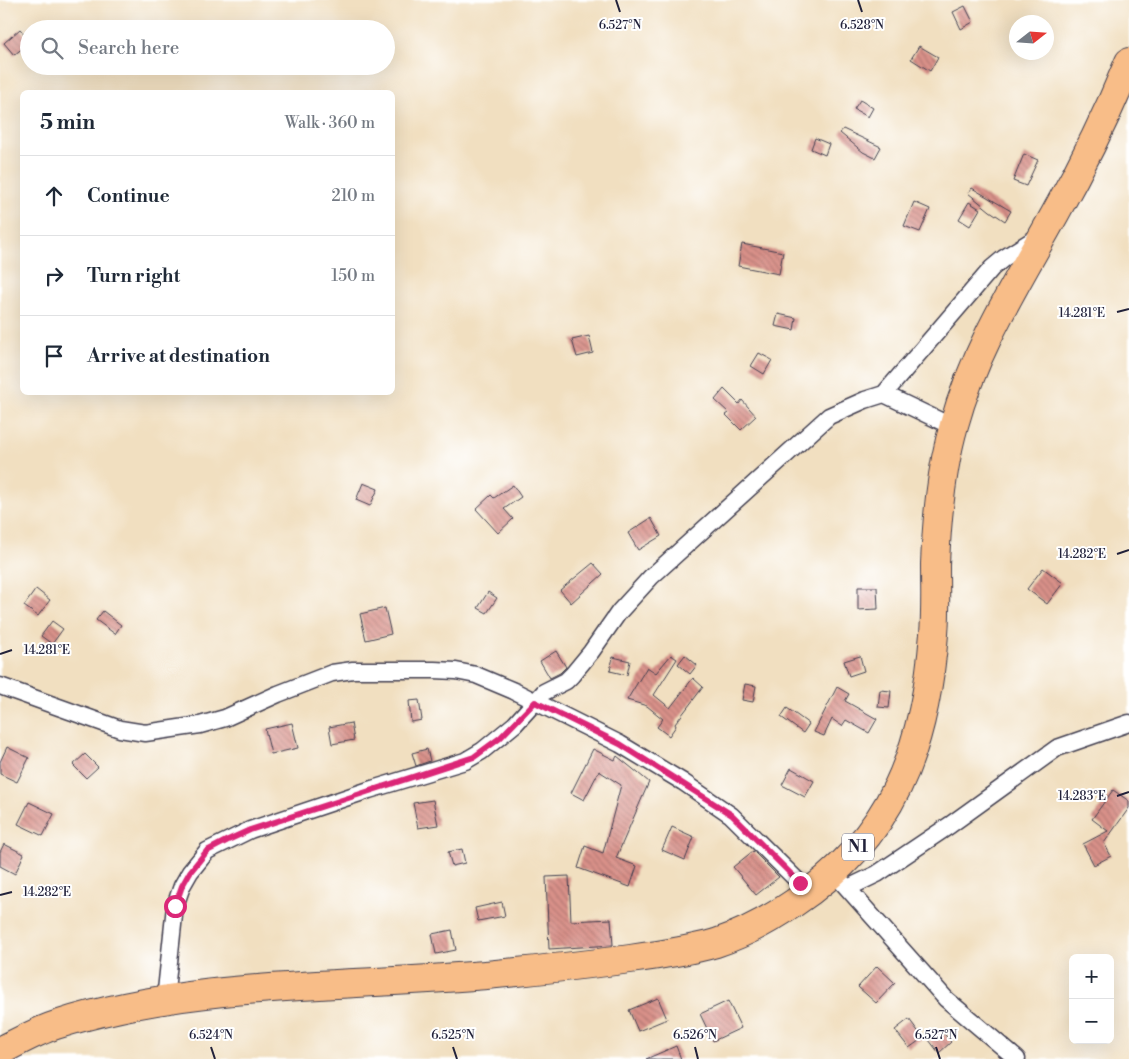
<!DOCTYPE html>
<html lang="en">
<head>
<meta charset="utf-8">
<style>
  body { margin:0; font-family:"Libre Bodoni",serif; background:#f6f6f7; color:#1f2937 }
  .controls { position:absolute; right:15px; bottom:15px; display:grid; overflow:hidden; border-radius:8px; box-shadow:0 5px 20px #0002 }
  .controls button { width:45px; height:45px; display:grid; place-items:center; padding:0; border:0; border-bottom:1px solid #e0e1e3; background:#fff; color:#1f2937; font:25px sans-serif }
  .compass { position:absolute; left:1009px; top:15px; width:45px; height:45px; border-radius:50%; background:#fff; box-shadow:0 5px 20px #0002; rotate:73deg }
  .stop { position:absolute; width:15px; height:15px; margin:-11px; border:4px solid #db2777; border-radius:50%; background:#fff }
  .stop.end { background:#db2777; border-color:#fff; box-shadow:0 1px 5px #0008 }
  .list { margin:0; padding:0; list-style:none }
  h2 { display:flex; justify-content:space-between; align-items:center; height:65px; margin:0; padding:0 20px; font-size:21px }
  h2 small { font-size:16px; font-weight:400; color:#747a83 }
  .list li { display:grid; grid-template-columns:32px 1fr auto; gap:15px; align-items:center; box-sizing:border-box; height:80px; padding:0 20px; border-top:1px solid #e0e1e3 }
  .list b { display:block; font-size:19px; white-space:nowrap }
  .list em { font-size:16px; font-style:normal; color:#747a83 }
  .icon { flex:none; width:28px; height:28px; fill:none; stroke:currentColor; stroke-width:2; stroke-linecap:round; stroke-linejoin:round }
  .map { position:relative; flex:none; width:1129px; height:1059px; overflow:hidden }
  .search { position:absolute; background:#fff; box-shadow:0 5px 20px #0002; left:20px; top:20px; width:375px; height:55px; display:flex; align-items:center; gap:12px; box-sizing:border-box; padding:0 18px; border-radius:28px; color:#747a83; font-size:19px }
  .panel { position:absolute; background:#fff; box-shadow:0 5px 20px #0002; left:20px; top:90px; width:375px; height:305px; border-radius:8px }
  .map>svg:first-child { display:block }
</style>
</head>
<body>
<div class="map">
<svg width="1129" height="1059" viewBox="0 0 1129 1059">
  <defs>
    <pattern id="building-back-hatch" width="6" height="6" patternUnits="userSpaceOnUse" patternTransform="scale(1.25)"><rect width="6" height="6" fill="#d99189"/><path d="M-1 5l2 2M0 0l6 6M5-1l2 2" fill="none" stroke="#b07671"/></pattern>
  </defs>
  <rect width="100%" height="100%" fill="#fff"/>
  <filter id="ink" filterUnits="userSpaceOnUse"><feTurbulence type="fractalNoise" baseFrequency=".02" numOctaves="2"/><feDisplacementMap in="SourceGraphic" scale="10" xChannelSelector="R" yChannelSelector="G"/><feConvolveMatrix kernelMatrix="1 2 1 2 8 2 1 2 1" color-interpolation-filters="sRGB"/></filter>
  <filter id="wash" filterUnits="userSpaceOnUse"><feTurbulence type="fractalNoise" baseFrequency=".0096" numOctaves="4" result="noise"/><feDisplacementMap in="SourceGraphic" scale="20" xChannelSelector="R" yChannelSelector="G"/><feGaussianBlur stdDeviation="1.12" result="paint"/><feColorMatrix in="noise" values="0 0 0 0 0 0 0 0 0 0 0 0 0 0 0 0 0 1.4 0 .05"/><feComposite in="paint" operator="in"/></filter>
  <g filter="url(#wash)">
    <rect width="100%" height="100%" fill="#f1dfc0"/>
    <g id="blocks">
      <path fill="url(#building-back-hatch)" d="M965,6L973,22L961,29L953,12Z
        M20,29L29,39V43L14,55L4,43Z
        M919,46L938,57L930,71L911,59Z
        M860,100L873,108L868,117L854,109Z
        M843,129L881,147L875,158L863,152L840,133Z
        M815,138L829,144L825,155L811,149Z
        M1024,154L1038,160L1026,186L1013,181Z
        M972,188L1011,211L1005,221L990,211L968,193Z
        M914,202L930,209L920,232L904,226Z
        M969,202L980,209L970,226L959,219Z
        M742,244L783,252L779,274L738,266Z
        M778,314L796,318L794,330L775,326Z
        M589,336L593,353L577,357L572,340Z
        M759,353L772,360L764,374L751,366Z
        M724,389L739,404L742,400L756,416L741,430L726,415L729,413L715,400Z
        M363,483L378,489L370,506L356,500Z
        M513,485L521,497L504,509L513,519L498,533L476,509L491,495L494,498Z
        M651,518L661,536L638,550L628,533Z
        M593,563L603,574L571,603L560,590Z
        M1043,568L1063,583L1047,604L1027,589Z
        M858,587H877L878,609L858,610Z
        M36,589L50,600L38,616L24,606Z
        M488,592L497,598L487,613L478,608Z
        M385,608L391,634L366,640L360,614Z
        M103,611L121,625L115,634L96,620Z
        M52,621L63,629L52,644L41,636Z
        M556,651L566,667L560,673L550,678L540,661Z
        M671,655L677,659L654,695L670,708L693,678L703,687L675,724L676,726L669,736L657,727L663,719L647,706L627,700L647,667L656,673Z
        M685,655L697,665L690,674L678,664Z
        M860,656L864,671L849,676L844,661Z
        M613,657L630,661L627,675L610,671Z
        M745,684L756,686L753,702L742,700Z
        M837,687L849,694L845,701L877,719L869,733L846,720L842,726L832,719L824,736L814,732Z
        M880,690L891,691L889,708L878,707Z
        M419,700L422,720L411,722L409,701Z
        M787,708L809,724L803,733L781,717Z
        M292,723L298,748L271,754L265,729Z
        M351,723L354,740L332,744L329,727Z
        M7,747L29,758L17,782L0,774V762Z
        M427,749L430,761L416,766L412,753Z
        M593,749L615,760L617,756L649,782L616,858L637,866L630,887L578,868L585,846L603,853L621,785L599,771L584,800L571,793Z
        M85,754L98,767L86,778L73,765Z
        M791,768L814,781L805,797L782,785Z
        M1113,790L1129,801V808L1104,843L1111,856L1094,865L1083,844L1108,831L1092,819Z
        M433,800L438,825L418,828L413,803Z
        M29,802L54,814L43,836L18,824Z
        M672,827L694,837L685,860L662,850Z
        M4,844L24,854L15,874L0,866V852Z
        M462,849L465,863L452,866L448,852Z
        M753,851L779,877L756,895L733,867Z
        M569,876L571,921L611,919L613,945L549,949L546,877Z
        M502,902L505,916L478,921L475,908Z
        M452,930L456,950L436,954L432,934Z
        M877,966L895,983L876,1003L858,987Z
        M658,998L667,1019L638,1031L629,1010Z
        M728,1001L741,1028L713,1041L700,1014Z
        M909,1019L923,1038L909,1048L895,1030Z
        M941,1030L951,1042L939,1053L929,1040Z
        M676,1046L681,1059H646Z"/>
    </g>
  </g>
  <g filter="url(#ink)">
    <use href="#blocks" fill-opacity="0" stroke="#413e4f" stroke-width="1"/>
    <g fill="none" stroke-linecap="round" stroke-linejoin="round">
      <defs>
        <path id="street" d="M884,394L992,268L1004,258L1039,236
          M0,686L120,729L145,733L200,725L225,718L278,694L332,673L353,670H434L456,671L476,675L514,691L620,744L683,782L731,815L810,893
          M841,881L946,999L1017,1059
          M848,888L877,874L950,825L1057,748L1129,723
          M165,1000L175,906L182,886L190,872L207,851L250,830L369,790L465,761L482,751L515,724L544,692L566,681L572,675L591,652L619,612L651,577L829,416L865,400L884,394L953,427"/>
        <path id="highway" d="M0,1051C18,1042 37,1031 56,1025C205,977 363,989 517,972C555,968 592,964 630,959C659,955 688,951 716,943C743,934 771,919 794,903C893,837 925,748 934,634C936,611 935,587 935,564C937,517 941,470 954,425C975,348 1018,281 1056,212C1083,164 1108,113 1129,62"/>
      </defs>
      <use href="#street" stroke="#413e4f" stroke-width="19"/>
      <use href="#highway" stroke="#413e4f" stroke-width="30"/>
      <use href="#street" stroke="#fff" stroke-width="16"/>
      <use href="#highway" stroke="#f8bd88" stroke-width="28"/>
    </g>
  </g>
  <g fill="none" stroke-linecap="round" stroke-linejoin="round" filter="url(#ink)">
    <path stroke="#db2777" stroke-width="6" d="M175,906L182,886L190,872L207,851L228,840L250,830L474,757L500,738L535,702L620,744L732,815L800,883"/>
  </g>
  <path fill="none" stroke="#22223b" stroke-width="2" d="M616,0L620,12M858,0L862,12M1117,312L1129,309M1117,554L1129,550M0,654L12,650M1117,796L1129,792M0,895L12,892M211,1047L215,1059M453,1047L457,1059M695,1047L698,1059M936,1047L940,1059"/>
  <g text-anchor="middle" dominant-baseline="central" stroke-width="4" stroke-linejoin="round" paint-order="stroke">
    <rect fill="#fff" stroke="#646476" stroke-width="1" x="842" y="833.5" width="32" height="27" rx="4"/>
    <g font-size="16" font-weight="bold" fill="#22223b">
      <text x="858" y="847">N1</text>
    </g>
  </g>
  <g font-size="12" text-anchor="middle" fill="#22223b" stroke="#fff" stroke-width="4" stroke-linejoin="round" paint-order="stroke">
    <text x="620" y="29">6.527°N</text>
    <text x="862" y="29">6.528°N</text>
    <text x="1082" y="317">14.281°E</text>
    <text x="1082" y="558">14.282°E</text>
    <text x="47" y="654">14.281°E</text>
    <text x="1082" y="800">14.283°E</text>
    <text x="47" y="896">14.282°E</text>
    <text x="211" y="1039">6.524°N</text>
    <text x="453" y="1039">6.525°N</text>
    <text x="695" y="1039">6.526°N</text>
    <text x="936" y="1039">6.527°N</text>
  </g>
</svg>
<div class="controls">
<button>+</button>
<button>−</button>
</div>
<svg class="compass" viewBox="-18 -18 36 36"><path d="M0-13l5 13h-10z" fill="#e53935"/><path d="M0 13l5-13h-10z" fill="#747a83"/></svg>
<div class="stop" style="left:175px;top:906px"></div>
<div class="stop end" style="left:800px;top:883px"></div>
<div class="search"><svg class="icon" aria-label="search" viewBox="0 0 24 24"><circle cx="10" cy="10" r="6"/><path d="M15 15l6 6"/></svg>Search here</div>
<section class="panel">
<h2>5 min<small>Walk · 360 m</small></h2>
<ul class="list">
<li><svg class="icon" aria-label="ahead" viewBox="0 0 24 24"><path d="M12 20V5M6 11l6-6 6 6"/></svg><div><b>Continue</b></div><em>210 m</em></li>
<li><svg class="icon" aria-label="right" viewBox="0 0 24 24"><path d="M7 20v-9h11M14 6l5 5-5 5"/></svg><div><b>Turn right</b></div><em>150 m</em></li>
<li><svg class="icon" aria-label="arrive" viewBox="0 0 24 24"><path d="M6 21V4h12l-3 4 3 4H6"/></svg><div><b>Arrive at destination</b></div></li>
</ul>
</section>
</div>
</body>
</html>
